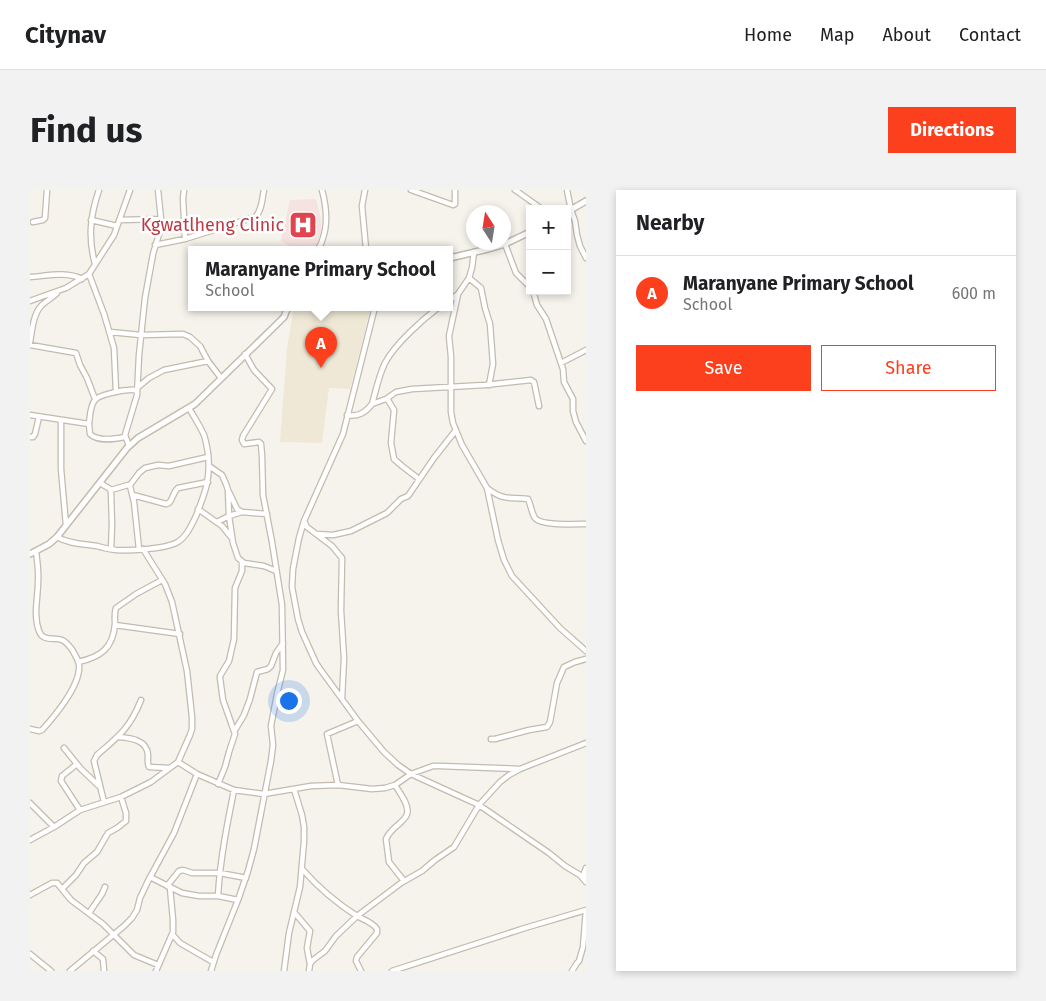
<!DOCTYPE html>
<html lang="en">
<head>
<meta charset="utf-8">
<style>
  body { margin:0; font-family:"Fira Sans",sans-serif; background:#f2f2f2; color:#202124 }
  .controls { position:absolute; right:15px; top:15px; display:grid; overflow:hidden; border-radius:0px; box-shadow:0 2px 8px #0003 }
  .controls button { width:45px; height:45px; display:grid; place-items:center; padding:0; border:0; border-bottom:1px solid #e0e0e0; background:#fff; color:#202124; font:25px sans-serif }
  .compass { position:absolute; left:436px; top:15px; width:45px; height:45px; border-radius:50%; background:#fff; box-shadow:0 2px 8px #0003; rotate:348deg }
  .you { position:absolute; left:258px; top:510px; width:18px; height:18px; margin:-12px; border:4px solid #fff; border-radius:50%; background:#1a73e8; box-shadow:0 0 0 8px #1a73e833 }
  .badge { display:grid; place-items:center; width:32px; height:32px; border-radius:50%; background:#fc3f1d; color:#fff; font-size:16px; font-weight:700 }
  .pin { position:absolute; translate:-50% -41px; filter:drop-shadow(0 1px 2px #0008) }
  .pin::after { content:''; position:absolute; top:26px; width:18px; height:15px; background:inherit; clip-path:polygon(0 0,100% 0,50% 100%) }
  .popup { position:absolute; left:158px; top:56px; width:265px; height:65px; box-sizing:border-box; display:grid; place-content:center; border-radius:0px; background:#fff; filter:drop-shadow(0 1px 4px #0005); font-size:16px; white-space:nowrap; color:#757577 }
  .popup b { font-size:19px; color:#202124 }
  .popup::after { content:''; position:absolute; left:50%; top:100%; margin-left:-10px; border:10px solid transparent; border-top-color:#fff }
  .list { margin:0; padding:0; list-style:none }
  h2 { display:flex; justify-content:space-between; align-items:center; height:65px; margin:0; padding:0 20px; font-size:21px }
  h2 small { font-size:16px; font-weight:400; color:#757577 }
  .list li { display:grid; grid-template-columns:32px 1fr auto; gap:15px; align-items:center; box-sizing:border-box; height:75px; padding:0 20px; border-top:1px solid #e0e0e0 }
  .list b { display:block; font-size:19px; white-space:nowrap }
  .list p { margin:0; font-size:16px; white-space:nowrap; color:#757577 }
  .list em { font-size:16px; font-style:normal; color:#757577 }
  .actions { display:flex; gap:10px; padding:15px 20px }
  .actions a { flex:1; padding:11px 0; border:1px solid #fc3f1d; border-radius:0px; text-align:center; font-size:18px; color:#fc3f1d }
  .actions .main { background:#fc3f1d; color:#fff }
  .map { position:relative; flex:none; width:556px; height:781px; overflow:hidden; border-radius:0px }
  header { display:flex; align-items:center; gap:30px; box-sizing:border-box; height:70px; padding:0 25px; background:#fff; border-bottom:1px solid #e0e0e0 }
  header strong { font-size:24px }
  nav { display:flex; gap:28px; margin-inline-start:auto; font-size:18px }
  .intro { display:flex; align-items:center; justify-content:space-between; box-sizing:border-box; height:120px; padding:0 30px }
  h1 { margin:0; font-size:35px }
  .button { padding:12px 22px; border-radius:0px; background:#fc3f1d; color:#fff; font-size:18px; font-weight:700 }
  main { display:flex; gap:30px; padding:0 30px }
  aside { flex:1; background:#fff; border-radius:0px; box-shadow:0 2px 8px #0003 }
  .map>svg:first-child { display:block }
</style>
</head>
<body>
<header>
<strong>Citynav</strong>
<nav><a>Home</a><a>Map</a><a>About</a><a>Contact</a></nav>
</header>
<div class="intro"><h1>Find us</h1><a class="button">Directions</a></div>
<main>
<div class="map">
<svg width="556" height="781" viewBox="0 0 556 781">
  <rect width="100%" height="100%" fill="#f6f3ec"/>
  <path fill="#efe8d6" d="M264,117H341L320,199L299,198L292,253L250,252L257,158Z"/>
  <path fill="#f6e3e0" d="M286,9L291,29V41L285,59H264L251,51L260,10Z"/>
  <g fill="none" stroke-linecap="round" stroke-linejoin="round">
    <defs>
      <path id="minor" d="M154,0L153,8L155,49
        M335,0L332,16L336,59
        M381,0L423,15L425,14V0
        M485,0L512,19
        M537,0L541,20L545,31L547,45L550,56L556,68
        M61,30L87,36
        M90,30L131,29
        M3,32L13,30L15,28L17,0
        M475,54L486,83L500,97
        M125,55L155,49L225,27C232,21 232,9 234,0
        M288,59C290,56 292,52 293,48C298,33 296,15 292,0
        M444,62L442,78L439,88L428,104L419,146L421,167V222L423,233L432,255L457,298L468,350L474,370L482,386L530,438L556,461
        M65,74C58,48 60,26 69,0
        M59,84L74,124L84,158L86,202
        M0,87C17,86 36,81 52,89
        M439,88L451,98L455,118L460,134L463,174L459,195
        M503,101L507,115L516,129L533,179L534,192L543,209V221L546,232L556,251
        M420,110L428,104
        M0,111L36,98L59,84L84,45L100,0
        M345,117L313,244L274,331L269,348L263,379L262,397L268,429L272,442L286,473L290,479L328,531L354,562L368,575L381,584L449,615L519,663L535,676L550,685L556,692
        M80,142L111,145L153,144L160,147L170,156L178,171L191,188
        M0,152C2,141 3,125 11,116C16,111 22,108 27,103
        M0,155L46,163L50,175L57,188L65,209
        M531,173L556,160
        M107,198L119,188L134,180L178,171
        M356,209L366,202L382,199L455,195L501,190L504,192L509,216
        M342,214L356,209L358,210L364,220L361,253L364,269L372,276L389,289
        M0,225L59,234L60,244C68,252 85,249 95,247
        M317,225C328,227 335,223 342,214C346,200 349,185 355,173C365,154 392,130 409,117
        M31,230V279L36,335
        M59,234C60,227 60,215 65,210C68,205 93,200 99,200C104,199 103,200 107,201
        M0,247H3L5,244L9,227
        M99,256L95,245L107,205L109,165L115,108L123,64L129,44L131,29L128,0
        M179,276L192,285L196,294L198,300L199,326L203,353L208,368L214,373L234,376L246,381
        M70,293L80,299L81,302L82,335L81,359
        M100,295L109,283L115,278L128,275L139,276L178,267
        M457,298C474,311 478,307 498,309C501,315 501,322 505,328C511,336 545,334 556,334
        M81,300L98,295L100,296L104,312L109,359
        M199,302L207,319L212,322
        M103,305L136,314L139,313C143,309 143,302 148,298L178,292
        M168,319L192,336L201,347
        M274,331L277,337L302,356L312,368L311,421L314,468L312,509
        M187,332L199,326L212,322L237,324
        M287,344L303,345L321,341L357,323L371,309L378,306L404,268L426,240
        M27,347C39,354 54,354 67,356C73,358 79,359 86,360C100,361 133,359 146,353C156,348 161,336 166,326C175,303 181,289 178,263C177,257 176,251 174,245C170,236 164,227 159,218
        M85,435L150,444
        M48,472C71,467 83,458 85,434C85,428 84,423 86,418L106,404L132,390
        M0,539L9,541L12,540C24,527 51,495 49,475C49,470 45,466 43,461C40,457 37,452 32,450C24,447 13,452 9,441C3,425 8,408 8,392C9,381 7,371 6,361
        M205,540L214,525L220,509L227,482L238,479L241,476L246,463L253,453
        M89,547C101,548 117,550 118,565C118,570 117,572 119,577L139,578
        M461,549H465L499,540L517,537L520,532L527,493L534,477L545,472L556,469
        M34,558L51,579L69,596
        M148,572L167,584L204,600L234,604L281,596L308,595L342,599L355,598L365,595L381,584L403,576H410L490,579
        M47,574L32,586L31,591L50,620
        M188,594L195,577L199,562L205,544L193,510L190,488V486L199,471L204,449L205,398L212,381V372
        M308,595L297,544L328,531
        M365,595C369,602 380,615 377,624C376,628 372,631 369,634C364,638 359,642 356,649L359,672L374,691
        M204,600C197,635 190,670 188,706L208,710
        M74,612L64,571L67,565C89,546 100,538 111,510
        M0,613L24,637
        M0,650L24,637L50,620L91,607L121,592L148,572L160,545L162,539V527L157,481L142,412L135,394L113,359
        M272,679C287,696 308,714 327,726C334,730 342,732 347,739V743L327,767L326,771L331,781
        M120,687L152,703L169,706H188
        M554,688V683L556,678
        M137,696L149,681L153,680L162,683H190L216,688
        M32,699L46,685L54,673L67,662L78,643L87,638L96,631V623L91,607
        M0,705L22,693H27L41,710L73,734L104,765L128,775
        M264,722L280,741L277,758L280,774
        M59,723L72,704L75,697
        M142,744L150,753L183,772
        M63,761L73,769L74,781
        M0,764L21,781
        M40,781L94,736L102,728L107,720L110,708L118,691L144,643L167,584
        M126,781L143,742V730L140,698
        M181,781L186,765L208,710L218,681L224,659L241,571L243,555L241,536L247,504L253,480L252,415L242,352L233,305L232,266L231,254L229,252L214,254L212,250L213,246L242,199L224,180L215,164
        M254,781L259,743L270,697L274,651V637L272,625L264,599
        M279,781L280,774L283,770L295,761L306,746L327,726L371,693L392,681L405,670L424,657L449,615L470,592L479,585L490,579L556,553
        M362,781L495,738L556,720L553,757L549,771L547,773L542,781"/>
      <path id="tertiary" d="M537,22L556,11
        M420,68L458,59L475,54L500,42
        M0,364L19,354L27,347L97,258L108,248L165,214L247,134L254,127L258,117"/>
    </defs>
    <use href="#minor" stroke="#c2bbae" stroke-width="7"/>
    <use href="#tertiary" stroke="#c2bbae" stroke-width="8"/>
    <use href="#minor" stroke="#fff" stroke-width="4.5"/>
    <use href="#tertiary" stroke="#fff" stroke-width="5"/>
  </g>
  <defs>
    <symbol id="hospital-square" viewBox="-11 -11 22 22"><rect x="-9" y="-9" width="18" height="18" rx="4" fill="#e0444e" stroke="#fff"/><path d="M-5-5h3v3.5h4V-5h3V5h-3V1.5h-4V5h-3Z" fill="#fff"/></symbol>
  </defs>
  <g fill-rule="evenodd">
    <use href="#hospital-square" x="257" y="19" width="32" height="32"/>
  </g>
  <g text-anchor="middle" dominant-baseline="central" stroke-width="5" stroke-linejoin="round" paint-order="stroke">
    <g font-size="18" fill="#be3a42" stroke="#fff" text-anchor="end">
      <text x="254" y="35">Kgwatlheng Clinic</text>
    </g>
  </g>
</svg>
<div class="controls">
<button>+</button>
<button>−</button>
</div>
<svg class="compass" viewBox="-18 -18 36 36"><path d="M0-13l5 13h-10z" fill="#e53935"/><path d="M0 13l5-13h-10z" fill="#757577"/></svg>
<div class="you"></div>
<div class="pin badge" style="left:291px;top:178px">A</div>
<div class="popup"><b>Maranyane Primary School</b>School</div>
</div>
<aside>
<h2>Nearby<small></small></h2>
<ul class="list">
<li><span class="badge">A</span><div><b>Maranyane Primary School</b><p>School</p></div><em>600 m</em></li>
</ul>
<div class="actions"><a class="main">Save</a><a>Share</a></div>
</aside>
</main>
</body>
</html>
